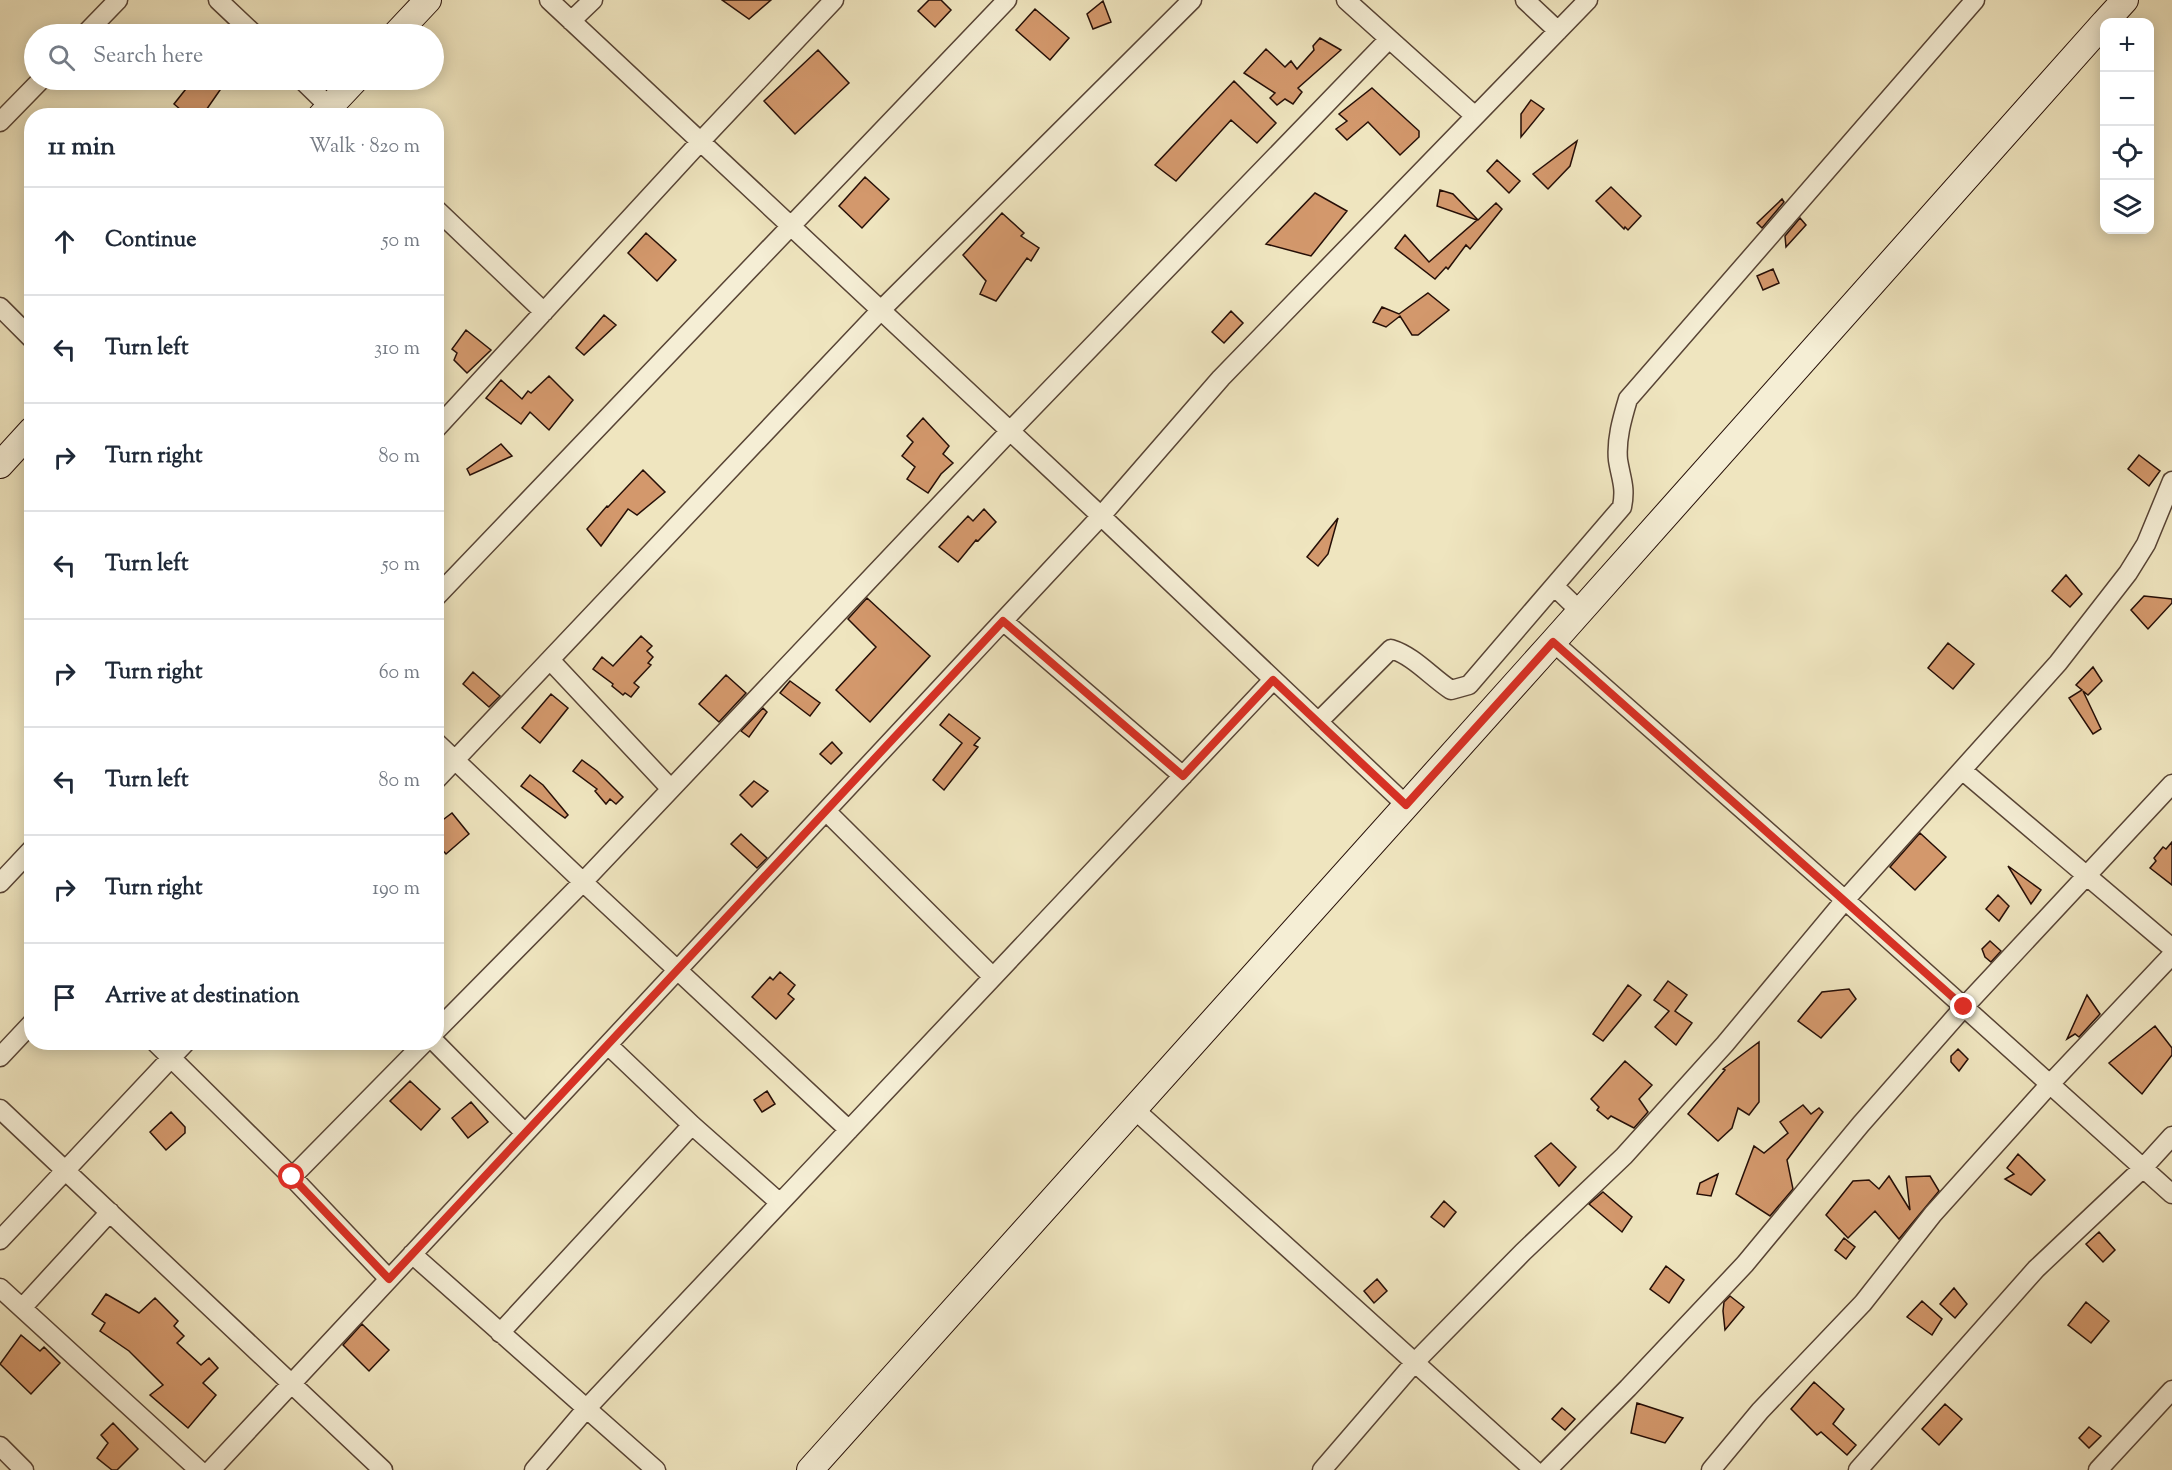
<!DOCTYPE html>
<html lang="en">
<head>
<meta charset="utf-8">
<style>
  body { margin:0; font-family:"Sorts Mill Goudy",serif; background:#f6f6f7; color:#1f2937 }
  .controls { position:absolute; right:18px; top:18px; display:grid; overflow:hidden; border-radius:12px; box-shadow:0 3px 15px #0003 }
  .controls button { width:54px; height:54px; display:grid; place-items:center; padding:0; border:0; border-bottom:2px solid #e0e1e3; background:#fff; color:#1f2937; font:30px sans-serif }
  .stop { position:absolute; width:18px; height:18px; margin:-14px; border:4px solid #d93025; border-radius:50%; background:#fff }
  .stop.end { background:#d93025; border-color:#fff; box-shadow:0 2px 6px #0008 }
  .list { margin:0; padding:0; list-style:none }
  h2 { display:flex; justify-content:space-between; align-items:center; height:78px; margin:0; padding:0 24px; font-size:26px }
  h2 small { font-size:20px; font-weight:400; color:#747a83 }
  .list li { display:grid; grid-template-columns:39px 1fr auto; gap:18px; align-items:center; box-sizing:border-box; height:108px; padding:0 24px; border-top:2px solid #e0e1e3 }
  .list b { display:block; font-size:22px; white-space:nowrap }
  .list em { font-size:20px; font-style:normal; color:#747a83 }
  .icon { flex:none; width:33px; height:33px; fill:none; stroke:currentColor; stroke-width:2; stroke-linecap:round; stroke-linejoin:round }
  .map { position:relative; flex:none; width:2172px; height:1470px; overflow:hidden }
  .search { position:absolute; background:#fff; box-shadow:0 3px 15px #0003; left:24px; top:24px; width:420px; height:66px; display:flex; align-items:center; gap:15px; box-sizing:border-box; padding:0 21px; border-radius:33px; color:#747a83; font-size:22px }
  .panel { position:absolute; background:#fff; box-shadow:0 3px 15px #0003; left:24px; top:108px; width:420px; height:942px; border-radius:24px }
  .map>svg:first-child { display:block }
</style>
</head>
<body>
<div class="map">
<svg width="2172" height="1470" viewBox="0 0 2172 1470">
  <rect width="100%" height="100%" fill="#efe5bf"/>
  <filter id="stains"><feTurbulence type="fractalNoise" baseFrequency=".00333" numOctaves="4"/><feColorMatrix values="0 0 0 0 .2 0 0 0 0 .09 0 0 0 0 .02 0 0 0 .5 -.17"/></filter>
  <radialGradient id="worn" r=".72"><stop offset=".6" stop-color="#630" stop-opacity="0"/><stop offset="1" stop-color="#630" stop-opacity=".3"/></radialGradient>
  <path fill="#d3986c" stroke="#260f07" stroke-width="1.5" d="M722,0H771L749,19Z
    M929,0H941L951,10L935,27L918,11Z
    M1103,1L1111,22L1093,29L1087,14Z
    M1035,9L1069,38L1050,60L1016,30Z
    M1320,38L1341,50L1298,88L1302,92L1293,104L1285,99L1277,105L1270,98L1275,93L1244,73L1266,49L1285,67L1291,61L1297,69L1314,50L1313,46Z
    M818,50L849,83L795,134L764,101Z
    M193,80H227L202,116H188L174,104Z
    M1234,81L1276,123L1257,143L1231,120L1176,181L1155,165Z
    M1372,88L1419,131V137L1400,155L1368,122L1347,140L1336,129L1347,121L1339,114Z
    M1531,100L1544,109L1521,137V114Z
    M1577,141L1570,166L1548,189L1533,174Z
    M1497,160L1520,181L1509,193L1487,171Z
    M865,177L889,199L862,228L839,206Z
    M1611,187L1641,216L1628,230L1625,227L1624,229L1596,201Z
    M1440,190L1453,194L1478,220L1496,203L1502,209L1470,249L1466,245L1448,269L1446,267L1435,279L1395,248L1405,235L1429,262L1477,220L1437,206Z
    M1315,193L1347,211L1311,256L1266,244Z
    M1782,199L1784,202L1762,228L1757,223Z
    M1002,213L1024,233L1021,236L1039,248L1031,261L1027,258L996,301L980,294L986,281L963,255Z
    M1800,218L1806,225L1786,247L1785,236Z
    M646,233L676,260L657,281L628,253Z
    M1773,269L1779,283L1763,290L1757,276Z
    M1428,293L1449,310L1418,335H1412L1400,316L1386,327L1373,322L1382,307L1399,314Z
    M1231,311L1243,323L1224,343L1212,332Z
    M604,315L616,325L584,355L576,348Z
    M466,330L491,350L467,373L454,360L457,353L452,349Z
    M549,376L573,400L549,430L530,412L521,424L486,398L501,380L522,399L528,391L531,393Z
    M923,418L949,446L943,454L953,463L941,474L928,493L907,479L915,467L902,456L913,442L907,436Z
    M501,444L512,456L470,475L467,469Z
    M2139,455L2160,471L2149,486L2128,469Z
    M643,470L665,492L637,515L628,509L601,546L587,529L607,506L608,507Z
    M984,509L996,522L978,541L976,540L958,562L939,547L968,516L973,521Z
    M1338,518L1328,554L1318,566L1307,557Z
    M2066,575L2082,594L2070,607L2052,591Z
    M2144,596L2172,599V603L2148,629L2131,610Z
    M867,598L930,656L870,722L836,690L876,647L848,619Z
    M641,636L652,646L647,651L653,657L648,663L651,665L634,683L639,687L631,697L625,693L623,695L612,686L613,684L593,669L602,657L613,666Z
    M1948,643L1974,664L1953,689L1928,668Z
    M2093,667L2102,681L2088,695L2083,691L2101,729L2093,734L2069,698L2082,690L2076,685Z
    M473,672L500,696L489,707L463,684Z
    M726,675L746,693L719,722L699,704Z
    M790,681L820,703L810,716L780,693Z
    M551,694L568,708L540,743L522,728Z
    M763,708L767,712L749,737L741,731Z
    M949,714L980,738L974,745L978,747L944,790L933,780L962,743L940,725Z
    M832,742L842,753L831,764L820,754Z
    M582,760L597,771L623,797L616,804L610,799L606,804L595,791L597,789L573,771Z
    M530,775L543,785L568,815L565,818L521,786Z
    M754,781L768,791L752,807L740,795Z
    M452,813L469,834L446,854L436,843V825Z
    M1920,833L1946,857L1915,890L1890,867Z
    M741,834L767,858L757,868L731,844Z
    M2172,842V885L2150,868L2156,861L2154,858L2163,847L2166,849Z
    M2008,866L2041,890L2031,904Z
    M1998,895L2009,906L1999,921L1986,909Z
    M1990,941L2001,951L1991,962L1985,957L1982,949Z
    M780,972L795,985L788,994L794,999L776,1019L752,997L770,977L773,980Z
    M1668,981L1687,995L1675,1011L1692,1023L1676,1045L1655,1027L1669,1011L1654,1000Z
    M1628,985L1641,995L1603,1041L1593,1034Z
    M1849,989L1856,999L1821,1038L1798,1021L1822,992Z
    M2087,995L2100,1014L2079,1037L2075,1034L2067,1039Z
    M2155,1026L2172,1048V1055L2142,1094L2109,1063Z
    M1759,1042V1102L1749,1115L1738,1108L1732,1128L1718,1141L1688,1114L1725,1070L1723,1069Z
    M1958,1049L1968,1059L1959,1071L1951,1062V1056Z
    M1625,1061L1652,1085L1639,1099L1648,1112L1634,1128L1611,1116L1608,1119L1597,1110L1599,1107L1591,1099Z
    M410,1081L440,1109L421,1130L390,1101Z
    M767,1091L775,1104L762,1112L754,1100Z
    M471,1102L488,1122L468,1138L452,1118Z
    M1803,1105L1811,1114L1819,1108L1823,1112L1787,1160L1793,1189L1770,1216L1736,1194L1754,1146L1764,1153L1788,1133L1780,1122Z
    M171,1112L185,1127V1133L166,1150L150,1132Z
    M1551,1143L1576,1167L1559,1186L1535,1156Z
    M2018,1154L2045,1180L2031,1195L2005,1179L2014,1174L2007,1168Z
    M1718,1174L1711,1196L1697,1194L1700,1183Z
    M1889,1176L1910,1210L1906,1177L1930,1176L1939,1191L1899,1239L1875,1211L1848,1238L1826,1215L1853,1181L1869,1180L1879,1189Z
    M1603,1192L1632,1217L1622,1232L1589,1204Z
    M1444,1201L1456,1212L1444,1227L1431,1217Z
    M2099,1232L2115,1250L2103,1262L2086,1244Z
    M1844,1238L1855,1247L1846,1259L1835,1250Z
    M1666,1266L1684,1280L1669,1303L1650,1289Z
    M1377,1279L1387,1291L1374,1303L1364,1291Z
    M1954,1288L1967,1304L1955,1318L1940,1304Z
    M106,1294L139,1313L155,1298L178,1321L174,1326L184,1336L177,1343L201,1365L209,1358L218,1368L203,1383L216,1395L188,1428L150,1395L163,1385L129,1351L100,1331L105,1323L92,1314Z
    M1730,1296L1744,1307L1725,1330L1723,1311L1724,1302Z
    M1922,1301L1942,1319L1932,1335L1907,1317Z
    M2086,1302L2109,1321L2091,1343L2068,1325Z
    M362,1324L389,1350L369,1371L343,1345Z
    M21,1335L40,1351L44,1347L60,1363L31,1394L0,1364Z
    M1814,1382L1844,1409L1833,1424L1856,1445L1847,1455L1821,1432L1817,1435L1791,1409Z
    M1637,1403L1683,1418L1665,1443L1631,1433Z
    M1945,1404L1962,1419L1939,1445L1922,1429Z
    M1562,1408L1575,1419L1565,1430L1552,1419Z
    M113,1423L138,1449L117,1470H112L97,1458L108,1443L101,1435Z
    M2089,1427L2101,1436L2089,1448L2079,1438Z"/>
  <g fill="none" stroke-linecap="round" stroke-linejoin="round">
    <defs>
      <path id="street" d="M218,0L254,34
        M549,0L1101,516L1406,805
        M1346,0L1475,116
        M1525,0L1558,31
        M571,21L593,0
        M85,34L118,0
        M302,80L339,116
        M0,122L41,80
        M436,209L544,312
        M0,307L32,339
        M436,429L700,142L834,0
        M436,597L1007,0
        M1580,611L1554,586L1622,507C1626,487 1621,479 1618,460C1616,440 1622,419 1628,399L1975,0
        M1003,621L1183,776
        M1553,642L1845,900L2172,1194
        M550,660L671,789
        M1318,722L1391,649C1414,656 1431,677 1451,690L1469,685L1554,586
        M436,742L583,882L849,1130
        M1962,770L2172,948
        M436,780L880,311L1192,0
        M826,811L993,977
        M0,883L32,849
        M436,1031L583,882L1010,431L1389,39
        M155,1042L292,1177L389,1279
        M435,1042L525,1133
        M608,1045L692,1125L780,1203
        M0,1057L32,1023
        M0,1109L383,1470
        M1134,1109L1534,1470
        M292,1177L425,1042
        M0,1240L186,1042
        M412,1254L656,1470
        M0,1288L199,1470
        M22,1308L110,1212
        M500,1333L692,1125
        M0,1446L24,1470
        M211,1470L1101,516L1221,378L1588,0
        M534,1470L586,1409L1273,680
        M1322,1470L1415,1362L1523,1252L1624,1156L1725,1044L1845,900L2058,663L2128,573L2146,544L2172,481
        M1547,1470L1628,1388L1745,1264L1861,1124L1964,1007L2172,784
        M1711,1470L1760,1411L1863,1303L1933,1214L2050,1084L2172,955
        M1858,1470L2036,1269L2143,1168L2172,1136
        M2098,1470L2172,1390"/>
      <path id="secondary" d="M2105,22L2125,0
        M396,34L428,0
        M321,116L355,80
        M0,465L32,430
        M810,1470L1553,642L2104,23"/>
    </defs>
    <use href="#street" stroke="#584435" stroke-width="21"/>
    <use href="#secondary" stroke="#260f07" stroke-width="28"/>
    <use href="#street" stroke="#f5eed5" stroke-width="18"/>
    <use href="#secondary" stroke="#f5eed5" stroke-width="26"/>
  </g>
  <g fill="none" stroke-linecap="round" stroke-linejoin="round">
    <path stroke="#d93025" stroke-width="8" d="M292,1177L389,1279L1003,621L1183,776L1273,680L1406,805L1553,642L1964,1007"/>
  </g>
  <rect width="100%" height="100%" filter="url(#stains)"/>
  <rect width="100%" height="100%" fill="url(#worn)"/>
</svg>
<div class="controls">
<button>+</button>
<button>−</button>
<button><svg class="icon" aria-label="locate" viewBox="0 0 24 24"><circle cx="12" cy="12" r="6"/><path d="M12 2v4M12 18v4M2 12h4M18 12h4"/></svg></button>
<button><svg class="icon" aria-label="layers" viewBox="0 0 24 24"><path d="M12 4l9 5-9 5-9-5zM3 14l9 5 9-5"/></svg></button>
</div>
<div class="stop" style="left:292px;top:1177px"></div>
<div class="stop end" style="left:1964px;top:1007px"></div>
<div class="search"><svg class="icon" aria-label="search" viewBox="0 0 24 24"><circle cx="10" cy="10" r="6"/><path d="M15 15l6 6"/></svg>Search here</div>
<section class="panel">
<h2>11 min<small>Walk · 820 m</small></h2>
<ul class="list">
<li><svg class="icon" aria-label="ahead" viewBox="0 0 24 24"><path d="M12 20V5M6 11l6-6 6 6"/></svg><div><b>Continue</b></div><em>50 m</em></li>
<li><svg class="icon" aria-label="left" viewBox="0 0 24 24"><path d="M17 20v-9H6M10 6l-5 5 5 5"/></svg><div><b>Turn left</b></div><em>310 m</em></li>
<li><svg class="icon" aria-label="right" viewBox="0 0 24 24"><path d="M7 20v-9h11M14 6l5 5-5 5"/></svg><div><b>Turn right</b></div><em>80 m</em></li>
<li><svg class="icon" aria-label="left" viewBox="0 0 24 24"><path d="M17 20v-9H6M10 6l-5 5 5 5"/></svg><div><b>Turn left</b></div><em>50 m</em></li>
<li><svg class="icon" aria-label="right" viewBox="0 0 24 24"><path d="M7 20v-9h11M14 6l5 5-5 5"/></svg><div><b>Turn right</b></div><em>60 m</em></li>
<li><svg class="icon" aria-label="left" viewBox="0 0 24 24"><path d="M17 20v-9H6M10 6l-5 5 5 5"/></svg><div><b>Turn left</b></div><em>80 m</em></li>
<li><svg class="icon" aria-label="right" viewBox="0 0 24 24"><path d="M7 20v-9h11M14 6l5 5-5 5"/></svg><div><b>Turn right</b></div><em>190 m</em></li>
<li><svg class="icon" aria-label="arrive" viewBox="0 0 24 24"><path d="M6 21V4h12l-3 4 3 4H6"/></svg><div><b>Arrive at destination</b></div></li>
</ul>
</section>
</div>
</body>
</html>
